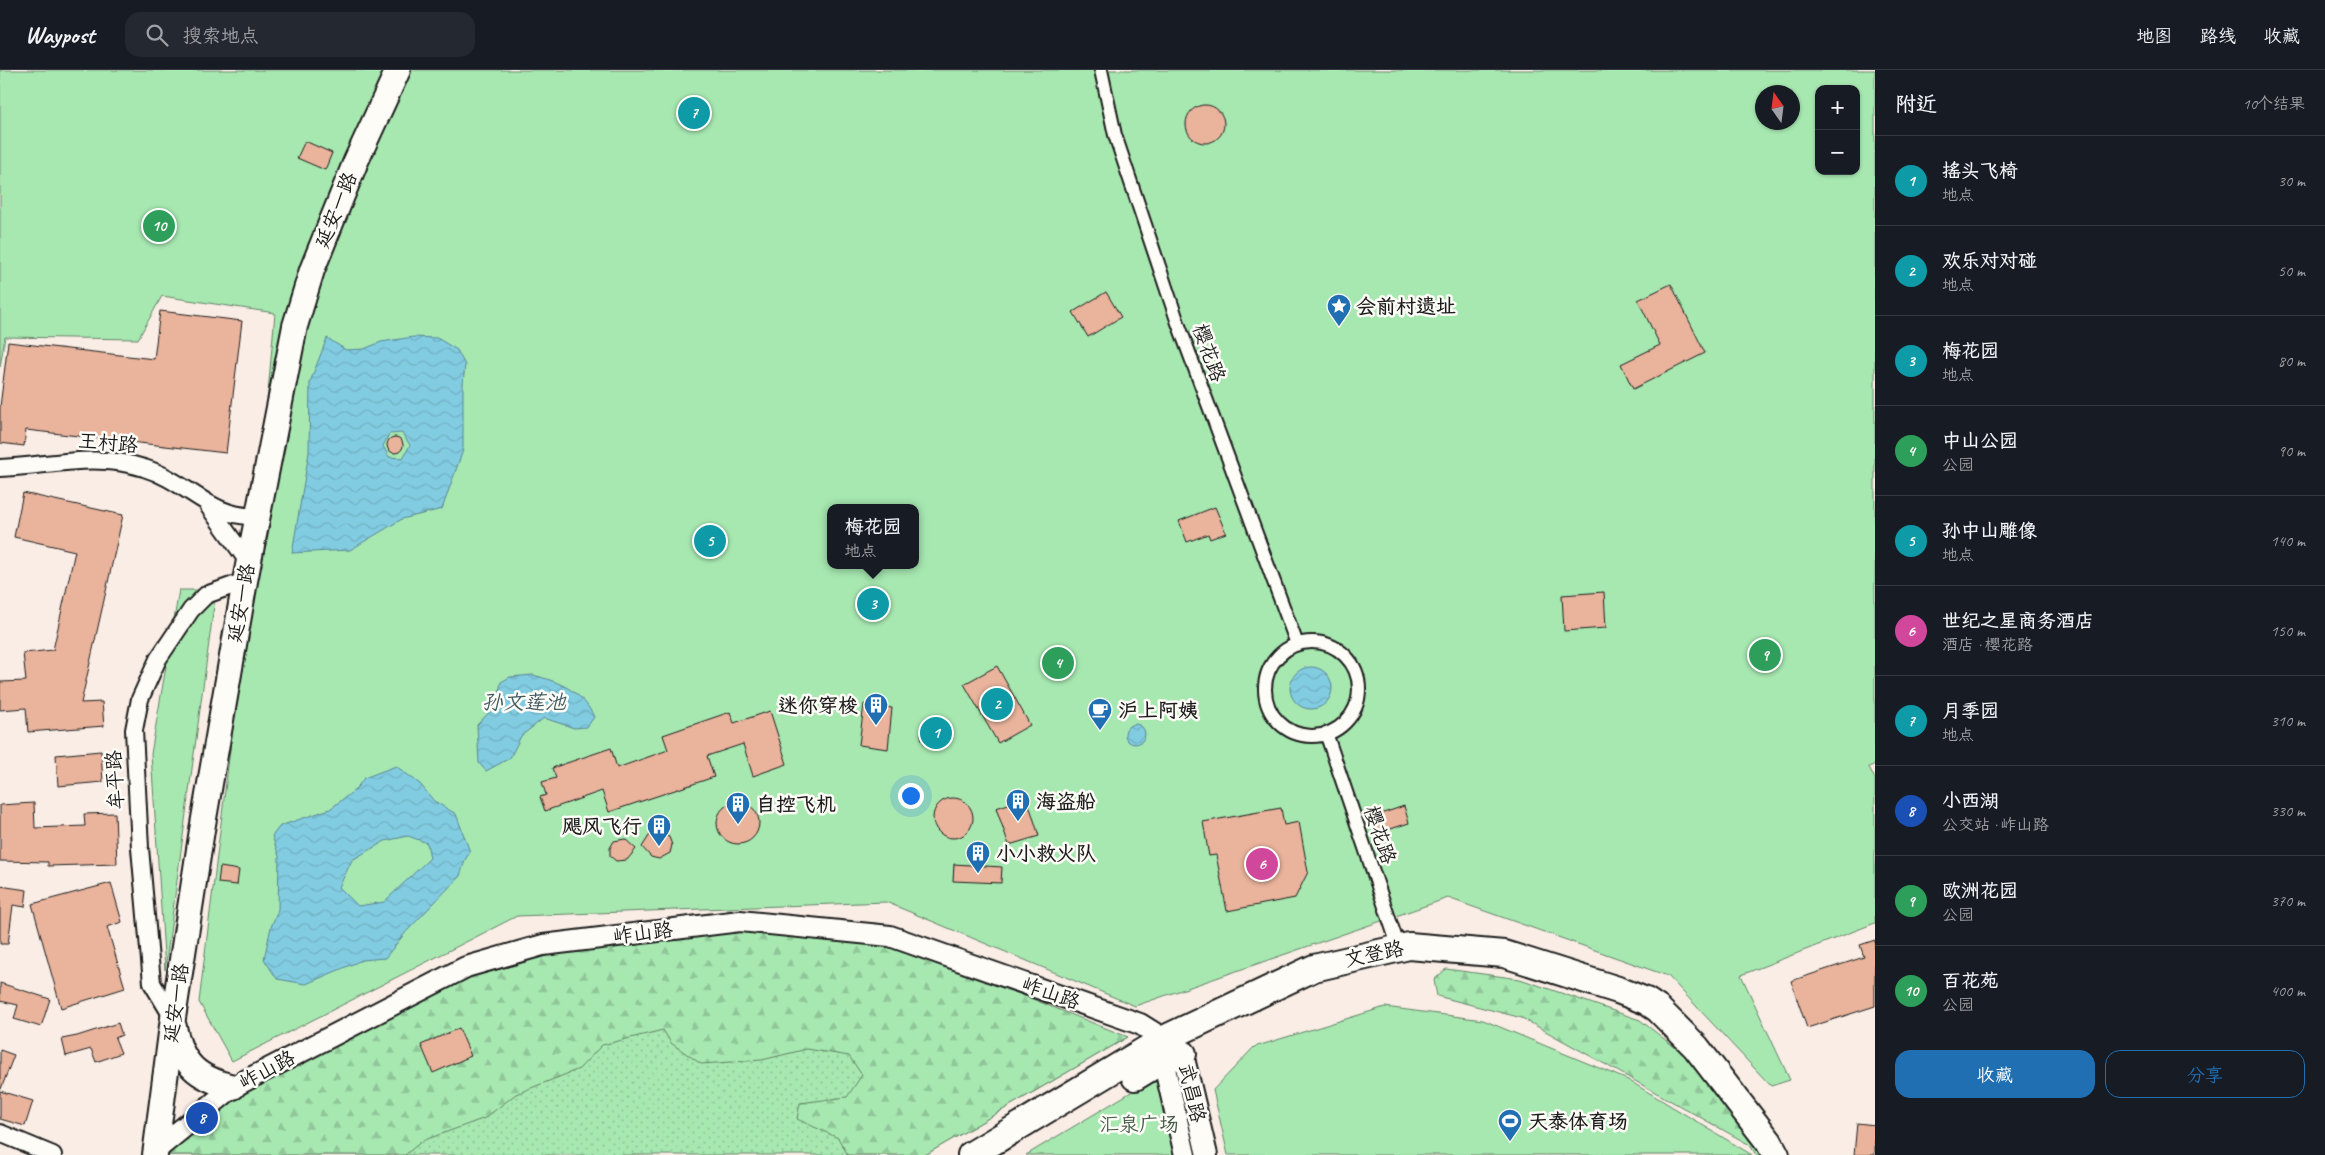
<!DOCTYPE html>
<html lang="zh">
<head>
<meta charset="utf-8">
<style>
  body { margin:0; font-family:Caveat,"LXGW WenKai TC",sans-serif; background:#242831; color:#f1f3f6 }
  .controls { position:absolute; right:15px; top:15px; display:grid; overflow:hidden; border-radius:10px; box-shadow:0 1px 4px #0004 }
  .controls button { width:45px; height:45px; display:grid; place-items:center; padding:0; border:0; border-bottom:1px solid #363941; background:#171b24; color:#f1f3f6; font:25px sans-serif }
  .compass { position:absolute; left:1755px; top:15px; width:45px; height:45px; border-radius:50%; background:#171b24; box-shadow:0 1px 4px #0004; rotate:346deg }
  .you { position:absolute; left:910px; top:725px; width:18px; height:18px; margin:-12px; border:4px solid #fff; border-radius:50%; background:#1a73e8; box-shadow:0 0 0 8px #1a73e833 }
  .badge { display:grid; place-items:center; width:32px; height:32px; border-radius:50%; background:#1f6fb2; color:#fff; font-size:16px; font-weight:700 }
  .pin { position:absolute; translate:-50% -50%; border:2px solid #fff; box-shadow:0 1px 5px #0006 }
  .popup { position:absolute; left:827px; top:434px; width:92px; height:65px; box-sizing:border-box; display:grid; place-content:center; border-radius:10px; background:#171b24; filter:drop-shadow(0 1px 4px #0005); font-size:16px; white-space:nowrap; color:#9ea1a6 }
  .popup b { font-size:19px; color:#f1f3f6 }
  .popup::after { content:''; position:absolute; left:50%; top:100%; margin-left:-10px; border:10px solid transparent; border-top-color:#171b24 }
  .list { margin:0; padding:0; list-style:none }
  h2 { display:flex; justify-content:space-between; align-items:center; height:65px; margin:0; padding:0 20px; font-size:21px }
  h2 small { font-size:16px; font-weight:400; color:#9ea1a6 }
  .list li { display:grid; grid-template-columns:32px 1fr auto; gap:15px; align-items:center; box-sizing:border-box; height:90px; padding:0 20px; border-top:1px solid #363941 }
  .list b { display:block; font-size:19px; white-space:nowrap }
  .list p { margin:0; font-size:16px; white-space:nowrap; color:#9ea1a6 }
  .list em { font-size:16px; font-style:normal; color:#9ea1a6 }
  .actions { display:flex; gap:10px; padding:15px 20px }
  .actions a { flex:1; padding:11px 0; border:1px solid #1f6fb2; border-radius:15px; text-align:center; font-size:18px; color:#1f6fb2 }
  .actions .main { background:#1f6fb2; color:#fff }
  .icon { flex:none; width:28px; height:28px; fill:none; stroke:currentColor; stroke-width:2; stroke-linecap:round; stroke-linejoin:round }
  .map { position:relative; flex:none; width:1875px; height:1085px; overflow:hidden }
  header { display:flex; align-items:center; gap:30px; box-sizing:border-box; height:70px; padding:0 25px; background:#171b24; border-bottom:1px solid #363941 }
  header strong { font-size:24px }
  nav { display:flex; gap:28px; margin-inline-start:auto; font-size:18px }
  .search { width:350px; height:45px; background:#242831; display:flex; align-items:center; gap:12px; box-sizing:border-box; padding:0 18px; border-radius:15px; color:#9ea1a6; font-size:19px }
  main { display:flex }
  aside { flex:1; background:#171b24 }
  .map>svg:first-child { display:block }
</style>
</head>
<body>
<header>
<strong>Waypost</strong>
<div class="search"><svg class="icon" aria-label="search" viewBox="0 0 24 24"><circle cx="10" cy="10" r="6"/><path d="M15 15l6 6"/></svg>搜索地点</div>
<nav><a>地图</a><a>路线</a><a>收藏</a></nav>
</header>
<main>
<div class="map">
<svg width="1875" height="1085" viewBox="0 0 1875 1085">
  <defs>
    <pattern id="grass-dots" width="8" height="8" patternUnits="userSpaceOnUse" patternTransform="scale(1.25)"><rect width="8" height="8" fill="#a7e8b1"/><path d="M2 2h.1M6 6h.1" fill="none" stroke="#8fc698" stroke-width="1.8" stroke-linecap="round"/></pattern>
    <pattern id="forest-firs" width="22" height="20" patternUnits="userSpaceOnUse" patternTransform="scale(1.25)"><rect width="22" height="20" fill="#a7e8b1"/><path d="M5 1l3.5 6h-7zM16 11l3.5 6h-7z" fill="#8fc698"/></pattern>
    <pattern id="water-waves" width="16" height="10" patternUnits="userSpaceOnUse" patternTransform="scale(1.25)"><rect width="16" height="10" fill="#82cce2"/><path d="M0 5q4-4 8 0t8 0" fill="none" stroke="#70afc1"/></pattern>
  </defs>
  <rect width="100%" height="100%" fill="#f9ede5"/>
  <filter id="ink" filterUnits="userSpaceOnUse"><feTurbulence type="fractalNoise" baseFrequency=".02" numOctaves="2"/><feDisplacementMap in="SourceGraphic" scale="10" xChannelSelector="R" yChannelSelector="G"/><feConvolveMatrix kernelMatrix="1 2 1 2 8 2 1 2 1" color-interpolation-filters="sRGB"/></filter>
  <g filter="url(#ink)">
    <path fill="url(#grass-dots)" stroke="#628266" d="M470,903L1128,967L925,1085H168Z"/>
    <path fill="url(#forest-firs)" stroke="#628266" d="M740,858L886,871L1128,967L925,1085H848L838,1068L797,1049L800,1033L847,1027L862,1005L849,986L807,979L762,990L701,994L671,973L663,960L602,975L579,999L516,1024L485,1048L422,1071L405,1085H168L240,1020L470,903L552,880Z
      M1446,899L1520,909L1640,950L1700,997L1764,1085H1756L1750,1075L1522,948L1437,926L1434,910Z"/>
    <path fill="#a7e8b1" stroke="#628266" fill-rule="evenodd" d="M0,0H1875V694L1869,697L1875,709V853L1741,905L1790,1010L1771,1016L1668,906L1448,828L1135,936L886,832L517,846L232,991L199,932L253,493L275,243L162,226L138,269L5,267L0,297ZM1819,19H1856V101H1819ZM1762,22H1792V52H1762ZM830,438H916V495H830Z
      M179,520H216L165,900L151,684Z
      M1385,937L1483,950L1628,1010L1752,1085H1228L1213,1020L1254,977Z
      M1158,1006L1178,1085H1026Z"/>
    <path fill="url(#water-waves)" stroke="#598693" fill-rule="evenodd" d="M413,267L437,268L457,280L465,295L463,314V380L442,439L402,449L350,480L292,483L309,382L310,312L327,268L346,280L364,279L381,272ZM402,363L410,375L403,388L389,387L383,376L389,364Z
      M1290 618a21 21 0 1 1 42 0a21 21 0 1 1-42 0Z
      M533,605C560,612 582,621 594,647L587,657L574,658L544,648L521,666L510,688L486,701L479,693L477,655L497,634L501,612L510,607Z
      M1125 664a10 10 0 1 1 20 0a10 10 0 1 1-20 0Z
      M396,696L420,714L434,731L456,744L470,782L465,790L460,806L406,862L385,888L362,890L306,914L277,909L264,889L271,857L278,840L279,786L272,766L280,756L330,739L356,719L364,708ZM408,766L427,773L430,788L384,832L358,836L339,817L352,790L385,771Z"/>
    <path fill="#e9b39c" stroke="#1c1c1c" d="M1186 54a19 19 0 1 1 38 0a19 19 0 1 1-38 0Z
      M305,71L332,83L325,100L297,88Z
      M1671,214L1705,283L1633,319L1621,294L1660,275L1638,230Z
      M1106,222L1121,247L1088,267L1073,242Z
      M160,241L242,251L226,383L26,360L24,376L0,373V337L8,272L154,289Z
      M387 375a8 8 0 1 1 16 0a8 8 0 1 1-16 0Z
      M23,423L123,445L81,633L102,632L104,656L28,662L26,638L0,640V612L26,611L23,583L53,580L75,481L14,467Z
      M1215,437L1226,463L1210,469L1208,464L1187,472L1179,451Z
      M1604,522L1606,558L1564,561L1562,525Z
      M997,596L1030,655L998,673L964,614Z
      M864,634L892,638L888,679L859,675Z
      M770,641L787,694L753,706L743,674L707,686L714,707L609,742L602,721L545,741L540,727L546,725L542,712L556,708L552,698L611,678L617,698L668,680L663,665L730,642L734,653Z
      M921 664a15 15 0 1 1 30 0a15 15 0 1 1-30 0Z
      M101,681L103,712L58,716L56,685Z
      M1027,728L1039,766L1009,775L996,738Z
      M933 748a20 20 0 1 1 40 0a20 20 0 1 1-40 0Z
      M717 753a21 21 0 1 1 42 0a21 21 0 1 1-42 0Z
      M34,733L35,758L85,756L84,744L115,743L117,794L48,796V792L0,791V735Z
      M1404,736L1409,753L1375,764L1369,748Z
      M1281,738L1284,755L1299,752L1308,802L1295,828L1227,841L1216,785L1209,786L1203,752Z
      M657,762L669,767L672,775L670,783L659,789L651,787L642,777L649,766Z
      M625,769L636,779L627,790L616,791L610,786V778L614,771Z
      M954,794L1002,797L1001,813L953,811Z
      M220,797L239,800L237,815L218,813Z
      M111,813L122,852L107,857L125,918L61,938L32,834Z
      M0,816L27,820L25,837L13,835L8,874H0Z
      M1875,870V936L1807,958L1791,911L1864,887L1860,875Z
      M0,913L50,929L41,957L14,949L18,935L0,931Z
      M118,953L122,965L115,968L121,983L96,992L91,979L66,986L62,969L77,966Z
      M459,958L471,986L433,1003L421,975Z
      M0,980L14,985L1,1019H0Z
      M0,1021L33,1031L25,1056L0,1049Z
      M1857,1053L1875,1055V1085H1854Z"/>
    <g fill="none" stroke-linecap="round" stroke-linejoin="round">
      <defs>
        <path id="pedestrian" d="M1101,0L1115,65L1178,253L1297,574
          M1265 619a47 47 0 1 1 94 0a47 47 0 1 1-94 0Z
          M1326,663L1399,878"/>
        <path id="minor" d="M0,398C49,396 96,382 144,398C188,411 210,449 258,446
          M209,437L249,493
          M173,948L152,913L140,778L134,660L140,629L158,589L191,540L206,525L245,511
          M0,1063L53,1085"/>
        <path id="tertiary" d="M1163,977V990L1185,1085
          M156,1080L233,1017L466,897L543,875L740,851L890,866L1140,954L1164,969L1183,984L1207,1085"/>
        <path id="secondary" d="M174,957C181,994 197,1008 233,1017
          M155,1085L173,948L202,760L245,511L295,256L312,200L356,91L398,0"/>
        <path id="primary" d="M1135,1007L1163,990L1183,984
          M971,1085L1164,969L1314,898L1409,876L1504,884L1618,920L1646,931L1658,939L1696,977L1769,1072L1776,1085"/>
      </defs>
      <use href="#pedestrian" stroke="#1c1c1c" stroke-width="16"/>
      <use href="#minor" stroke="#1c1c1c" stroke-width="20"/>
      <use href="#tertiary" stroke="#1c1c1c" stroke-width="24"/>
      <use href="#secondary" stroke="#1c1c1c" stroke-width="28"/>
      <use href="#primary" stroke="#1c1c1c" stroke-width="30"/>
      <use href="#pedestrian" stroke="#fdfcf7" stroke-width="12"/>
      <use href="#minor" stroke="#fdfcf7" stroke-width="16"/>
      <use href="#tertiary" stroke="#fdfcf7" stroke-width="20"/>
      <use href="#secondary" stroke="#fdfcf7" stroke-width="24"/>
      <use href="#primary" stroke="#fdfcf7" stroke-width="26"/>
    </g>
  </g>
  <defs>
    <symbol id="sight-pin" viewBox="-11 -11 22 30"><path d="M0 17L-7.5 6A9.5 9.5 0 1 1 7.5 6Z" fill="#1f6fb2" stroke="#fdfcf7"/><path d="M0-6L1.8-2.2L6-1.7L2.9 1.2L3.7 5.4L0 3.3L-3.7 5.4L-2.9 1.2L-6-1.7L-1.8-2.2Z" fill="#fff"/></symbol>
    <symbol id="building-pin" viewBox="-11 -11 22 30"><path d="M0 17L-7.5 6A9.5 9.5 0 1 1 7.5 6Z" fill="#1f6fb2" stroke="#fdfcf7"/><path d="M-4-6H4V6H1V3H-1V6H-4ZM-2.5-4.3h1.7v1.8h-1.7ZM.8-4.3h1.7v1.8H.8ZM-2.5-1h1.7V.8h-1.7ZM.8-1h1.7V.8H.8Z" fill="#fff"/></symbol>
    <symbol id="cafe-pin" viewBox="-11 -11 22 30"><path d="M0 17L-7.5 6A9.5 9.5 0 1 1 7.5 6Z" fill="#1f6fb2" stroke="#fdfcf7"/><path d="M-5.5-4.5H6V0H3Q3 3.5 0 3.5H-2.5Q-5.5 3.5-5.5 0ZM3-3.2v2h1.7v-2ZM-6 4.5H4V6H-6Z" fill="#fff"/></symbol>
    <symbol id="stadium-pin" viewBox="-11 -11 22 30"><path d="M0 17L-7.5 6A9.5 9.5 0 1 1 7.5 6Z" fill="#1f6fb2" stroke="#fdfcf7"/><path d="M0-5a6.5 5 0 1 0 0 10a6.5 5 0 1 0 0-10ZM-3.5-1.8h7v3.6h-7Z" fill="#fff"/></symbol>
  </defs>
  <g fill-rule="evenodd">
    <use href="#sight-pin" x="1325" y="222" width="28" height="38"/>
    <use href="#building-pin" x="862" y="621" width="28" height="38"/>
    <use href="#cafe-pin" x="1086" y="626" width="28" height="38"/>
    <use href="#building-pin" x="1004" y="717" width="28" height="38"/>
    <use href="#building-pin" x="724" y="720" width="28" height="38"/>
    <use href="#building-pin" x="645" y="742" width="28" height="38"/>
    <use href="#building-pin" x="964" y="769" width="28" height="38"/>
    <use href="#stadium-pin" x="1496" y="1037" width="28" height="38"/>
  </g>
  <g text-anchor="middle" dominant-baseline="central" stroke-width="5" stroke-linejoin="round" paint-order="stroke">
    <g font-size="20" fill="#1c1c1c" stroke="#fdfcf7">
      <text transform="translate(336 140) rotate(-68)">延安一路</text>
      <text transform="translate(1209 283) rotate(70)">樱花路</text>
      <text transform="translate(108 373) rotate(5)">王村路</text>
      <text transform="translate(241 533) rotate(-80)">延安一路</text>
      <text transform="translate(115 710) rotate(-93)">牟平路</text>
      <text transform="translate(1380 765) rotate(71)">樱花路</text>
      <text transform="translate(643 863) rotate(-7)">岞山路</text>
      <text transform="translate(1374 884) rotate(-12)">文登路</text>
      <text transform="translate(1051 923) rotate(19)">岞山路</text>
      <text transform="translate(176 933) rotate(-82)">延安一路</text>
      <text transform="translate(267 1000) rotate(-28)">岞山路</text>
      <text transform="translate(1192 1023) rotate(77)">武昌路</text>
    </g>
    <g font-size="20" font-weight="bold" fill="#1c1c1c" stroke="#fdfcf7" text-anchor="start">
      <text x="1356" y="236">会前村遗址</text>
      <text x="858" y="635" text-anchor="end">迷你穿梭</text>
      <text x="1118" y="640">沪上阿姨</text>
      <text x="1036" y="731">海盗船</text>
      <text x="756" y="734">自控飞机</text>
      <text x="642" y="756" text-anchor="end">飓风飞行</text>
      <text x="996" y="783">小小救火队</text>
      <text x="1528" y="1051">天泰体育场</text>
    </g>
    <g font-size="20" fill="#465949" stroke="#fdfcf7">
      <text x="1139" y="1054">汇泉广场</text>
    </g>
    <g font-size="21" font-style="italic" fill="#405a61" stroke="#fdfcf7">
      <text x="524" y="632">孙文莲池</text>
    </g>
  </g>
</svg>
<div class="controls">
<button>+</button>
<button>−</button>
</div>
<svg class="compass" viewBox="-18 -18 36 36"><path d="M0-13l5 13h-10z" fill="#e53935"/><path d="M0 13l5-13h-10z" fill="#9ea1a6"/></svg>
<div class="you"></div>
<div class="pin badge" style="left:936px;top:663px;background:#0f9aa8">1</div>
<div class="pin badge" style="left:997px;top:634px;background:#0f9aa8">2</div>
<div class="pin badge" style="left:873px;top:534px;background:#0f9aa8">3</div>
<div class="popup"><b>梅花园</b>地点</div>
<div class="pin badge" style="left:1058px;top:593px;background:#2e9e5b">4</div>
<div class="pin badge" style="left:710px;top:471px;background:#0f9aa8">5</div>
<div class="pin badge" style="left:1262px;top:794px;background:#d1479c">6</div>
<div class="pin badge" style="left:694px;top:43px;background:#0f9aa8">7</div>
<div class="pin badge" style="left:202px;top:1048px;background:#1a4fb4">8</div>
<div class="pin badge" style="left:1765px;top:585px;background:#2e9e5b">9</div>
<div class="pin badge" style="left:159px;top:156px;background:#2e9e5b">10</div>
</div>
<aside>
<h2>附近<small>10个结果</small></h2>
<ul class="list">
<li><span class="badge" style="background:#0f9aa8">1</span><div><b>摇头飞椅</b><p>地点</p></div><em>30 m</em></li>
<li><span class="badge" style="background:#0f9aa8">2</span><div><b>欢乐对对碰</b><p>地点</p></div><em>50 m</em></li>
<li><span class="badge" style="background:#0f9aa8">3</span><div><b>梅花园</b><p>地点</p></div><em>80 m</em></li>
<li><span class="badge" style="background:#2e9e5b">4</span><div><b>中山公园</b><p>公园</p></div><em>90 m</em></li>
<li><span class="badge" style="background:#0f9aa8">5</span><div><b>孙中山雕像</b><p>地点</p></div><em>140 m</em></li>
<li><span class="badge" style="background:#d1479c">6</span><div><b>世纪之星商务酒店</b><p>酒店 · 樱花路</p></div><em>150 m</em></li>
<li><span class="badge" style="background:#0f9aa8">7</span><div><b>月季园</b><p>地点</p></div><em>310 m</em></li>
<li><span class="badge" style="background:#1a4fb4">8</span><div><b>小西湖</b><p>公交站 · 岞山路</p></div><em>330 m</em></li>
<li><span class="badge" style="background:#2e9e5b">9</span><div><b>欧洲花园</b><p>公园</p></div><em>370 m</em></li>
<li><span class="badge" style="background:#2e9e5b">10</span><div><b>百花苑</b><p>公园</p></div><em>400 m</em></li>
</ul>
<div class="actions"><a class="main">收藏</a><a>分享</a></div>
</aside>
</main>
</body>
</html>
